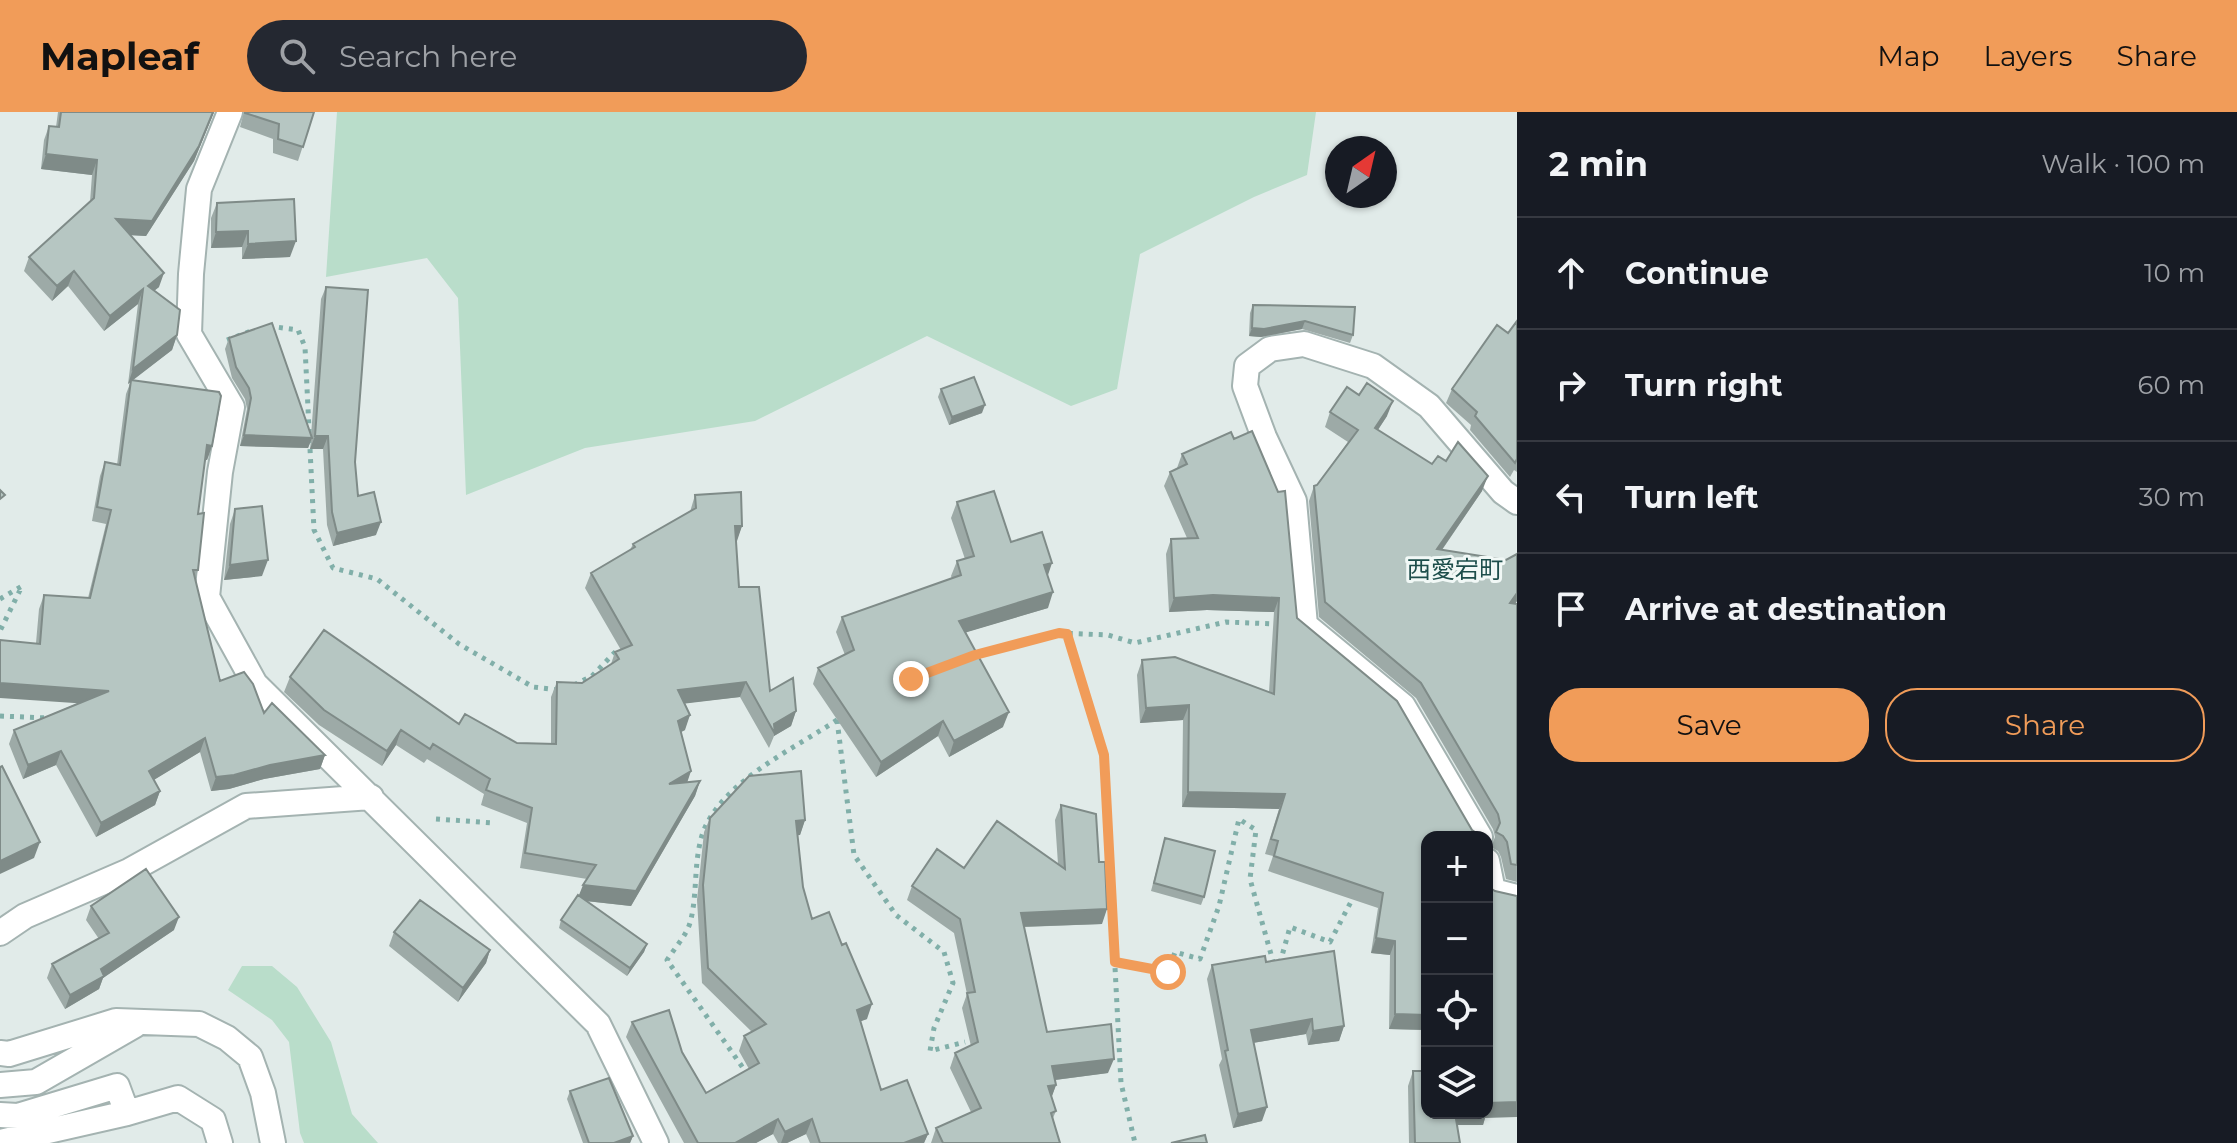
<!DOCTYPE html>
<html lang="en">
<head>
<meta charset="utf-8">
<style>
  body { margin:0; font-family:Montserrat,"Noto Sans JP",sans-serif; background:#242831; color:#f1f3f6 }
  .controls { position:absolute; right:24px; bottom:24px; display:grid; overflow:hidden; border-radius:16px; box-shadow:0 2px 6px #0004 }
  .controls button { width:72px; height:72px; display:grid; place-items:center; padding:0; border:0; border-bottom:2px solid #363941; background:#171b24; color:#f1f3f6; font:40px sans-serif }
  .compass { position:absolute; left:1325px; top:24px; width:72px; height:72px; border-radius:50%; background:#171b24; box-shadow:0 2px 6px #0004; rotate:34deg }
  .stop { position:absolute; width:24px; height:24px; margin:-18px; border:6px solid #f19c59; border-radius:50%; background:#fff }
  .stop.end { background:#f19c59; border-color:#fff; box-shadow:0 2px 8px #0008 }
  .list { margin:0; padding:0; list-style:none }
  h2 { display:flex; justify-content:space-between; align-items:center; height:104px; margin:0; padding:0 32px; font-size:34px }
  h2 small { font-size:26px; font-weight:400; color:#9ea1a6 }
  .list li { display:grid; grid-template-columns:52px 1fr auto; gap:24px; align-items:center; box-sizing:border-box; height:112px; padding:0 32px; border-top:2px solid #363941 }
  .list b { display:block; font-size:30px; white-space:nowrap }
  .list em { font-size:26px; font-style:normal; color:#9ea1a6 }
  .actions { display:flex; gap:16px; padding:24px 32px }
  .actions a { flex:1; padding:18px 0; border:2px solid #f19c59; border-radius:32px; text-align:center; font-size:28px; color:#f19c59 }
  .actions .main { background:#f19c59; color:#111 }
  .icon { flex:none; width:44px; height:44px; fill:none; stroke:currentColor; stroke-width:2; stroke-linecap:round; stroke-linejoin:round }
  .map { position:relative; flex:none; width:1517px; height:1031px; overflow:hidden }
  header { display:flex; align-items:center; gap:48px; box-sizing:border-box; height:112px; padding:0 40px; background:#f19c59; color:#111 }
  header strong { font-size:38px }
  nav { display:flex; gap:44px; margin-inline-start:auto; font-size:28px }
  .search { width:560px; height:72px; background:#242831; display:flex; align-items:center; gap:20px; box-sizing:border-box; padding:0 28px; border-radius:44px; color:#9ea1a6; font-size:30px }
  main { display:flex }
  aside { flex:1; background:#171b24 }
  .map>svg:first-child { display:block }
</style>
</head>
<body>
<header>
<strong>Mapleaf</strong>
<div class="search"><svg class="icon" aria-label="search" viewBox="0 0 24 24"><circle cx="10" cy="10" r="6"/><path d="M15 15l6 6"/></svg>Search here</div>
<nav><a>Map</a><a>Layers</a><a>Share</a></nav>
</header>
<main>
<div class="map">
<svg width="1517" height="1031" viewBox="0 0 1517 1031">
  <rect width="100%" height="100%" fill="#e1ebe9"/>
  <path fill="#b9ddca" d="M337,0H1316L1307,63L1254,85L1140,142L1117,277L1071,294L927,224L755,309L585,336L466,383L458,186L427,146L326,165Z
    M242,854H272L297,875L331,930L352,1002L378,1031H304L300,1021L289,930L272,908L228,878Z"/>
  <g fill="none" stroke-linecap="round" stroke-linejoin="round">
    <defs>
      <path id="minor" d="M230,0L199,77L191,162L189,222L232,295L220,360L207,485L255,572L598,912L656,1031
        M1480,725L1403,594L1305,513L1294,389L1264,325L1245,274L1247,254L1270,237L1304,232L1373,254L1429,294L1503,380L1517,390
        M1487,749L1493,779L1517,785
        M0,821L25,804L129,759L246,694L371,685
        M0,941L9,942L116,909L199,912L227,926L250,945L263,981L273,1031
        M0,973L36,970L135,913
        M0,1003L18,1004L117,974L127,1001
        M0,1030L127,1001L178,986L213,1008L220,1031"/>
    </defs>
    <use href="#minor" stroke="#a4b3b1" stroke-width="28"/>
    <path stroke="#81afa9" stroke-width="5" stroke-dasharray="4 6" stroke-linecap="butt" d="M269,214L298,218L305,235L314,418L333,456L377,467L459,532L533,575L558,578
      M227,228L251,219
      M0,487L22,474L0,519
      M1067,522L1104,643L1121,971L1135,1031
      M972,545L1059,521L1108,523L1135,531L1226,510L1275,512
      M574,573L592,564L619,536
      M0,604L47,606
      M837,608L854,743L896,803L944,840L953,871L934,916L930,939L965,930
      M436,707L495,711
      M1115,850L1168,860L1175,840L1200,847L1219,794L1239,707L1256,718L1250,767L1274,853
      M1280,851L1290,815L1330,830L1355,782
      M748,963L667,848C674,837 686,824 690,811C697,786 694,757 700,731C712,673 795,637 840,606"/>
    <use href="#minor" stroke="#fff" stroke-width="24"/>
  </g>
  <path fill="#9daaa7" d="M58,0H214L194,49L146,124L130,123L159,175L154,179L177,223L172,238L132,268L212,334L207,348H205L198,402V458L195,466L220,569L264,601L325,643L320,657L264,667L229,677L211,679L200,640L153,668L160,679L155,693L96,725L56,653L23,667L9,632L14,618L78,591L36,531L39,497L44,483L88,486L106,412L92,409L100,364L105,350L117,353L126,282L131,269L128,272L138,192L104,219L68,174L52,189L24,159L29,145L90,90L92,63L41,57L44,28L49,14L56,15Z
    M244,0H314L298,49L273,41V27L240,15Z
    M217,91L290,145L242,147V135L211,136V106Z
    M326,175L355,350L358,384L376,423L333,434L327,413L323,337H310L311,328L308,336L240,334L247,297L245,287L232,266L225,237L229,226L311,324L321,187Z
    M1253,193L1353,223L1350,231L1302,217L1261,225L1249,224L1250,201Z
    M1517,209V360L1514,358L1510,365L1470,318L1471,313L1446,291L1452,277L1508,221Z
    M941,277L982,301L949,313L938,285Z
    M1359,283L1387,304L1378,318L1432,352L1482,379L1442,438L1506,448L1517,442V489L1515,492H1517V770L1506,767L1501,745L1498,739L1491,735L1495,725L1493,717L1416,586L1319,505L1309,389L1314,374L1317,373L1348,330L1325,315L1330,300Z
    M1182,342L1297,506L1427,918L1389,917L1390,843L1371,841L1378,796L1268,759L1273,744L1265,742L1279,697L1182,695L1183,608L1140,611L1137,563L1142,548L1269,580L1274,500L1207,498L1169,500L1166,442L1171,427L1187,426L1164,374L1170,360L1177,356Z
    M695,383L742,414L736,429L739,475L770,579L796,599L791,614L774,624L769,636L740,585L685,591V618L681,620L687,670L700,669L695,684L631,794L586,789L647,832L644,840L627,864L559,816L561,808L579,784L587,767L520,756L527,711L481,693L484,682L427,647L424,651L396,633L382,654L319,613L284,580L290,565L459,612L517,631L551,632V585L557,570L582,571L611,552L615,540L621,538L585,476L591,461L630,438L633,432L690,400Z
    M957,390L1011,430L1048,463V496L966,520L1003,615L949,645L938,624L876,665L813,572L818,556L845,543L836,520L842,505L952,467L951,464L957,449L965,447L951,406Z
    M235,397L262,464L224,468L230,412Z
    M1061,693L1102,812L1024,815L1047,920L1108,961L1055,968L1056,973L1051,986L1056,999L1053,1006L1060,1031H931L936,1016L971,1000L950,956L955,941L971,934L962,896L967,882L954,821L907,788L912,774L964,756L1058,752L1055,708Z
    M710,706L805,708L800,723H797L803,775L812,807L867,907L860,909L881,978L928,1022L924,1031H810L806,1022L787,1031H778L773,1022L756,1031H684L626,925L632,910L682,940L706,981L749,957L739,939L744,924L752,920L702,871L697,788L704,720Z
    M1165,726L1204,785L1201,793L1151,779Z
    M91,794L174,818L103,866L99,877L65,897L47,866L52,852L99,827L86,808Z
    M394,820L490,838L486,851L458,890L389,834Z
    M1266,850L1344,914L1339,929L1308,933L1306,922L1253,931L1262,1009L1233,1016L1219,953L1222,947L1207,867L1212,853Z
    M1413,959L1485,1006L1483,1013H1457L1460,1031H1409L1408,974Z
    M570,979L633,1024L630,1031H583L567,987Z"/>
  <path fill="#7f8b88" d="M214,0L194,49L146,124L110,122L116,107Z
    M46,42L97,48L92,63L41,57Z
    M248,119L242,135L211,136L216,120Z
    M296,129L290,145L242,147L248,132Z
    M74,159L68,174L52,189L57,174Z
    M164,161L159,175L142,188L148,174Z
    M143,177L138,192L104,219L110,204Z
    M1305,209L1302,217L1261,225L1249,224L1252,216Z
    M177,223L172,238L128,272L133,257Z
    M1393,289L1387,304L1369,331L1375,316Z
    M985,293L982,301L949,313L952,305Z
    M244,323L312,326L308,336L240,334Z
    M315,324H328L323,337H310Z
    M207,333L212,334L207,348L202,347Z
    M1488,364L1482,379L1432,452L1437,437Z
    M381,410L376,423L333,434L337,421Z
    M735,414H742L737,429H730Z
    M268,448L262,464L224,468L230,453Z
    M1052,451L1047,466L1044,453Z
    M1053,480L1048,496L954,524L959,509Z
    M1517,481V489L1504,506L1510,491Z
    M1213,483L1279,486L1274,500L1207,498L1169,500L1174,486Z
    M746,570L740,585L673,593L678,578Z
    M0,571L109,579L104,593L0,586Z
    M1189,593L1183,608L1140,611L1146,596Z
    M796,599L791,614L774,624V612Z
    M1009,600L1003,615L949,645L954,629Z
    M690,603L685,618L673,624L678,609Z
    M943,609L938,624L876,665L881,650Z
    M401,618L396,633L382,654L387,639Z
    M205,626L200,640L144,674L149,659Z
    M61,639L56,653L23,667L28,653Z
    M325,643L320,657L264,667L229,677L211,679L216,665L270,653Z
    M691,659L686,674L669,672Z
    M700,669L695,684L631,794L577,788L583,773Z
    M160,679L155,693L96,725L101,711Z
    M1188,680L1285,682L1279,697L1182,695Z
    M805,708L800,723L790,724L796,709Z
    M40,730L34,746L0,762V749Z
    M1107,797L1102,812L1015,815L1021,801Z
    M179,805L174,818L103,866L99,877L65,897L70,883L101,857Z
    M1376,826L1395,829L1390,843L1371,841Z
    M647,832L644,840L627,864L630,856Z
    M490,838L486,851L458,890L463,876Z
    M872,892L867,907L851,913L857,898Z
    M1395,902L1427,903V918L1389,917Z
    M1312,907L1306,922L1246,932L1251,918Z
    M1344,914L1339,929L1308,933L1313,919Z
    M1114,947L1108,961L1047,969L1052,954Z
    M1056,973L1051,987L1048,974Z
    M1517,990V1005L1485,1006L1483,1013H1449L1454,1001H1487L1488,991Z
    M1267,995L1262,1009L1233,1016L1238,1002Z
    M778,1007L773,1022L756,1031H735Z
    M812,1007L806,1022L787,1031H781L785,1020Z
    M928,1022L924,1031H904Z
    M633,1024L630,1031H614Z"/>
  <path fill="#b6c6c2" stroke="#7f8b88" stroke-width="2" d="M61,0H213L199,34L152,109L116,107L164,161L148,174L180,198L177,223L133,257L143,177L110,204L74,159L57,174L29,145L94,86L97,48L46,42L49,14L59,15Z
    M245,0H314L303,35L278,27L279,12L245,1Z
    M294,87L296,129L248,132V119L216,120L217,91Z
    M326,175L368,178L355,350L358,384L374,380L381,410L337,421L332,400L328,324H315Z
    M1253,193L1355,195L1353,223L1305,209L1264,217L1252,216Z
    M1517,209V347L1515,351L1475,304L1477,300L1452,277L1497,213L1508,221Z
    M272,211L312,326L244,323L251,286L249,276L236,255L229,226Z
    M974,265L985,293L952,305L941,277Z
    M131,268L219,280L221,284L212,334L207,333L198,402L204,401L198,458H193L220,569L244,560L253,572L264,601L272,591L325,643L270,653L234,663L216,665L205,626L149,659L160,679L101,711L61,639L28,653L14,618L109,579L0,571V528L40,532L44,483L90,486L111,398L97,395L105,350L120,353Z
    M1367,271L1393,289L1375,316L1432,352L1438,344L1446,349L1458,330L1488,364L1437,437L1506,448L1517,442V481L1510,491L1517,492V753L1511,752L1507,730L1503,724L1496,720L1500,711L1498,702L1421,571L1325,490L1314,374L1317,373L1358,318L1330,300L1347,275L1359,283Z
    M1252,319L1278,380L1285,379L1297,506L1397,589L1472,718L1481,724L1427,725V903L1395,902V829L1376,826L1383,781L1274,744L1278,729L1271,727L1285,682L1188,680L1189,593L1146,596L1142,548L1175,545L1274,582L1279,486L1213,483L1174,486L1171,427L1198,426L1170,360L1187,352L1182,342L1231,320L1234,327Z
    M0,378L5,383L0,387Z
    M994,379L1011,430L1042,420L1052,451L1044,453L1053,480L959,509L1009,600L954,629L943,609L881,650L818,556L854,538L842,505L961,463L957,449L974,444L957,390Z
    M741,380L742,414H735L739,475H759L770,579L793,566L796,599L774,612L775,622L746,570L678,578L690,603L678,609L691,659L669,672L700,669L636,779L583,773L596,753L525,741L532,696L486,678L490,667L433,632L430,637L401,618L387,639L324,598L290,565L324,518L459,612L465,602L517,631L556,632L557,570L582,571L619,547L615,540L632,533L591,461L635,435L633,432L696,396L695,383Z
    M262,394L268,448L230,453L235,397Z
    M2,654L40,730L0,749V655Z
    M801,659L805,708L796,709L803,775L812,807L829,800L842,833L846,831L872,892L857,898L881,978L907,968L928,1022L904,1031H820L812,1007L785,1020L778,1007L735,1031H698L632,910L669,898L682,940L706,981L759,951L744,924L766,912L708,856L703,773L710,706L749,664Z
    M1061,693L1096,702L1099,750H1105L1107,797L1021,801L1047,920L1111,912L1114,947L1052,954L1056,973L1048,974L1056,999L1051,1001L1060,1031H943L936,1016L981,996L955,941L978,930L967,881L975,880L960,807L912,774L937,737L964,756L997,709L1065,757Z
    M1165,726L1215,739L1204,785L1154,771Z
    M146,757L179,805L101,857L104,864L70,883L52,852L109,821L91,794Z
    M1487,774L1495,779L1517,784V990L1488,991L1487,998Z
    M578,783L647,832L630,856L561,808Z
    M420,788L490,838L463,876L394,820Z
    M1334,839L1344,914L1313,919L1312,907L1251,918L1267,995L1238,1002L1225,939L1228,938L1212,853L1265,844L1266,850Z
    M1413,959H1427V1001H1455L1460,1031H1415Z
    M609,966L633,1024L614,1031H589L570,979Z
    M1205,1023L1207,1031H1171Z"/>
  <g fill="none" stroke-linecap="round" stroke-linejoin="round">
    <path stroke="#f19c59" stroke-width="10" d="M911,567L975,543L1059,521L1067,522L1104,643L1115,850L1168,860"/>
  </g>
  <g text-anchor="middle" dominant-baseline="central" stroke-width="6" stroke-linejoin="round" paint-order="stroke">
    <g font-size="24" fill="#1d4e4b" stroke="#f1f8f6">
      <text x="1455" y="457">西愛宕町</text>
    </g>
  </g>
</svg>
<div class="controls">
<button>+</button>
<button>−</button>
<button><svg class="icon" aria-label="locate" viewBox="0 0 24 24"><circle cx="12" cy="12" r="6"/><path d="M12 2v4M12 18v4M2 12h4M18 12h4"/></svg></button>
<button><svg class="icon" aria-label="layers" viewBox="0 0 24 24"><path d="M12 4l9 5-9 5-9-5zM3 14l9 5 9-5"/></svg></button>
</div>
<svg class="compass" viewBox="-18 -18 36 36"><path d="M0-13l5 13h-10z" fill="#e53935"/><path d="M0 13l5-13h-10z" fill="#9ea1a6"/></svg>
<div class="stop" style="left:1168px;top:860px"></div>
<div class="stop end" style="left:911px;top:567px"></div>
</div>
<aside>
<h2>2 min<small>Walk · 100 m</small></h2>
<ul class="list">
<li><svg class="icon" aria-label="ahead" viewBox="0 0 24 24"><path d="M12 20V5M6 11l6-6 6 6"/></svg><div><b>Continue</b></div><em>10 m</em></li>
<li><svg class="icon" aria-label="right" viewBox="0 0 24 24"><path d="M7 20v-9h11M14 6l5 5-5 5"/></svg><div><b>Turn right</b></div><em>60 m</em></li>
<li><svg class="icon" aria-label="left" viewBox="0 0 24 24"><path d="M17 20v-9H6M10 6l-5 5 5 5"/></svg><div><b>Turn left</b></div><em>30 m</em></li>
<li><svg class="icon" aria-label="arrive" viewBox="0 0 24 24"><path d="M6 21V4h12l-3 4 3 4H6"/></svg><div><b>Arrive at destination</b></div></li>
</ul>
<div class="actions"><a class="main">Save</a><a>Share</a></div>
</aside>
</main>
</body>
</html>
